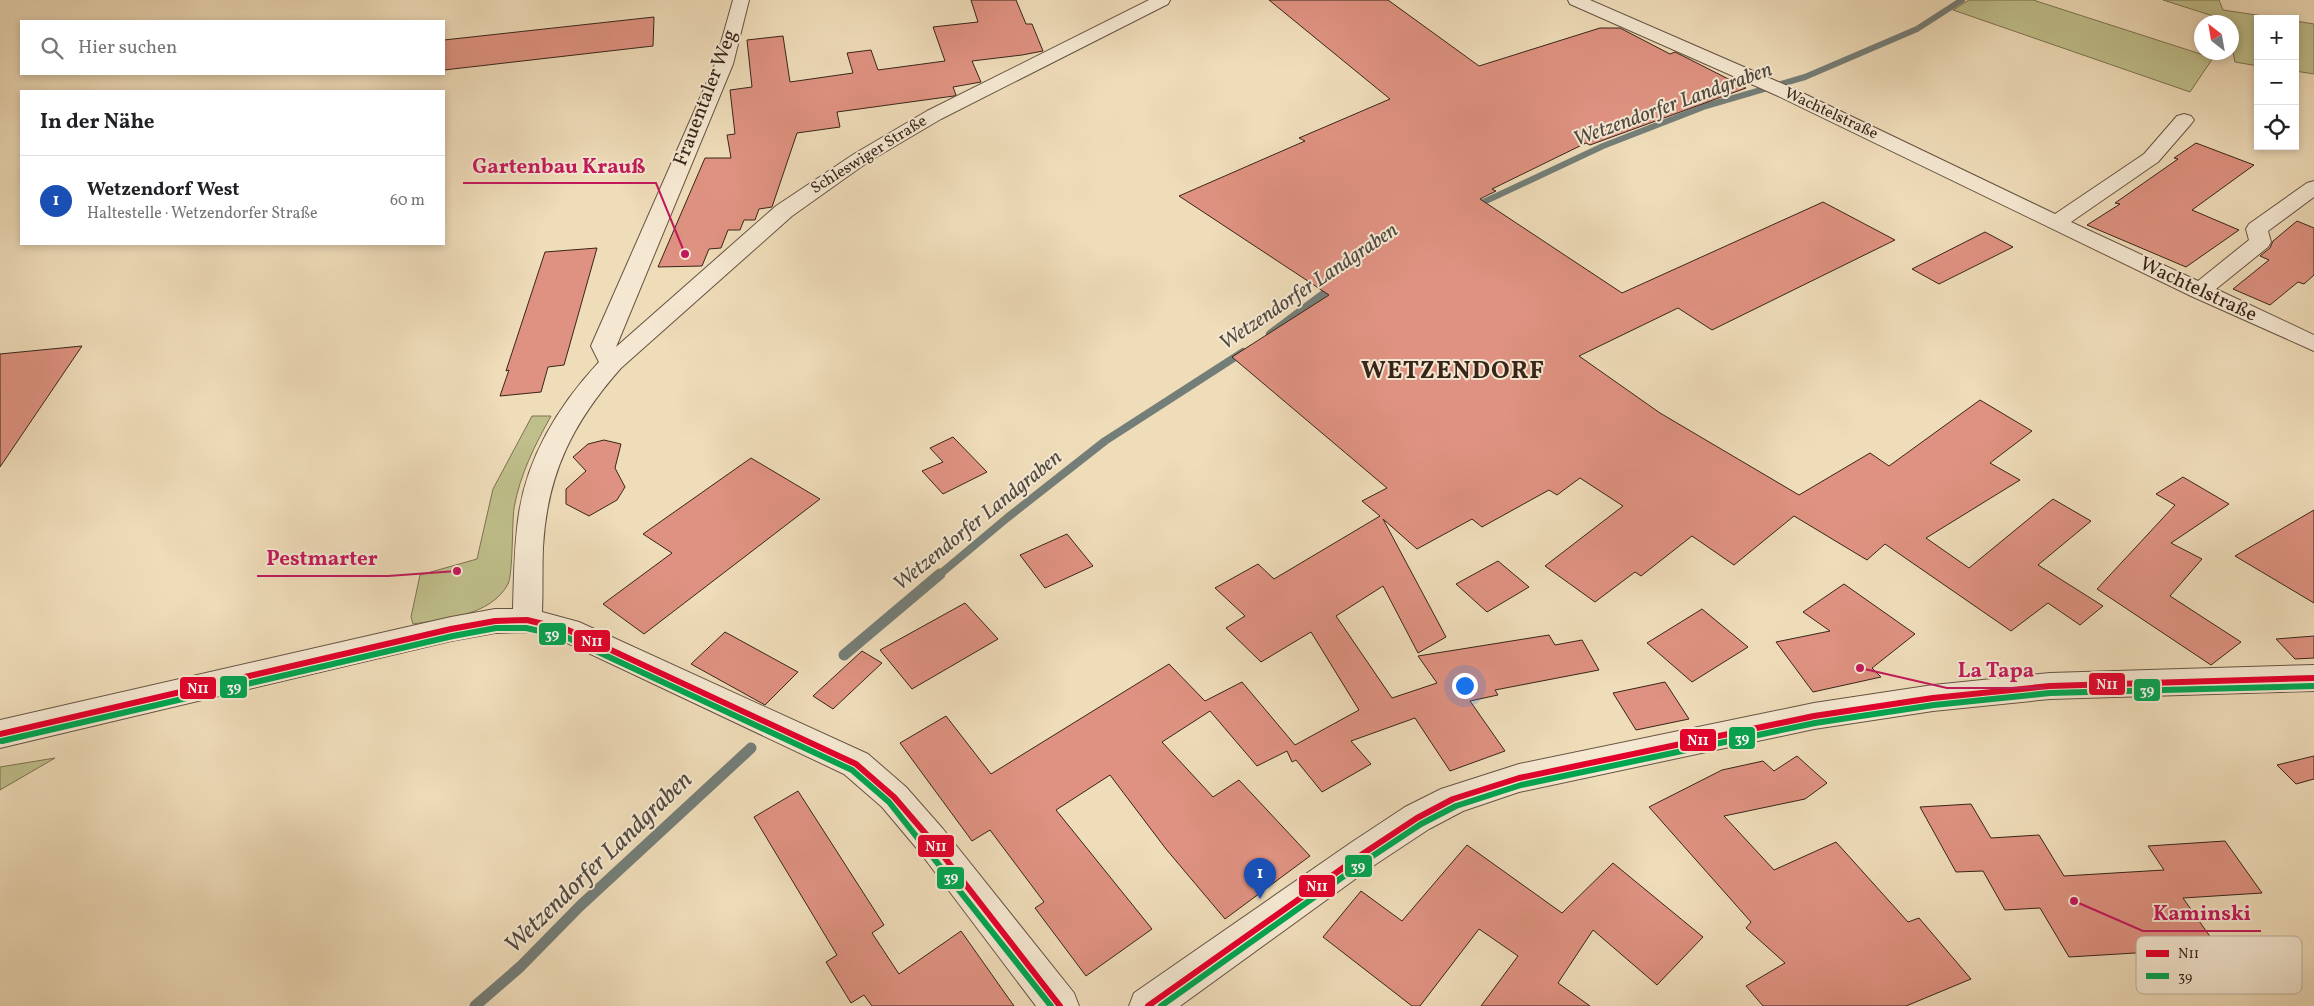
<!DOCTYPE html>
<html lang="de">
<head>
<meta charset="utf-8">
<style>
  body { margin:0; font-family:Vollkorn,serif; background:#f2f2f2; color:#202124 }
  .controls { position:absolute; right:15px; top:15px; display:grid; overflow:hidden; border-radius:0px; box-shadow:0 2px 8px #0003 }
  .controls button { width:45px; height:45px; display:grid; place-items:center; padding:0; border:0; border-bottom:1px solid #e0e0e0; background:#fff; color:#202124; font:25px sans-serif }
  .compass { position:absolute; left:2194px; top:15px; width:45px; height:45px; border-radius:50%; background:#fff; box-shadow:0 2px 8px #0003; rotate:329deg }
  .you { position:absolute; left:1464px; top:685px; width:18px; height:18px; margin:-12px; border:4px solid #fff; border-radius:50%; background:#1a73e8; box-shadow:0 0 0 8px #1a73e833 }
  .badge { display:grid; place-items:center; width:32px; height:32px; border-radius:50%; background:#8f2418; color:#fff; font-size:16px; font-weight:700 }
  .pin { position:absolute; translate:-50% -41px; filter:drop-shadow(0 1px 2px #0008) }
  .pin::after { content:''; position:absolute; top:26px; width:18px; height:15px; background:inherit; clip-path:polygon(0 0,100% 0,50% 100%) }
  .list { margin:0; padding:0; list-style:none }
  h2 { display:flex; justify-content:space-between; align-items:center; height:65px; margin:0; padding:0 20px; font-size:21px }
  h2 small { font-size:16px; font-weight:400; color:#757577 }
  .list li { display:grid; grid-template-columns:32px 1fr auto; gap:15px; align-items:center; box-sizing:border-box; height:90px; padding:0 20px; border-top:1px solid #e0e0e0 }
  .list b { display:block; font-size:19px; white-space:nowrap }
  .list p { margin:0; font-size:16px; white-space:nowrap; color:#757577 }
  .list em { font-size:16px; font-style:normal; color:#757577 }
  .icon { flex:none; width:28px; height:28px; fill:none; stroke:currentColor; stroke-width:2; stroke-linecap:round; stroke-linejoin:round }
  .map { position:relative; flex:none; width:2314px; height:1006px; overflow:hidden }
  .search { position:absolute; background:#fff; box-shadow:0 2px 8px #0003; left:20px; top:20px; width:425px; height:55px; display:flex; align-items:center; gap:12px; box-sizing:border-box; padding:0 18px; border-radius:0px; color:#757577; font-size:19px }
  .panel { position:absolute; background:#fff; box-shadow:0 2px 8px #0003; left:20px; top:90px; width:425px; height:155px; border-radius:0px }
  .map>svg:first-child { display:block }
</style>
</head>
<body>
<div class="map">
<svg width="2314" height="1006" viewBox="0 0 2314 1006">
  <rect width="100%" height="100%" fill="#efdcb9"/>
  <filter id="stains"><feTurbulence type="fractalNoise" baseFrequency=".004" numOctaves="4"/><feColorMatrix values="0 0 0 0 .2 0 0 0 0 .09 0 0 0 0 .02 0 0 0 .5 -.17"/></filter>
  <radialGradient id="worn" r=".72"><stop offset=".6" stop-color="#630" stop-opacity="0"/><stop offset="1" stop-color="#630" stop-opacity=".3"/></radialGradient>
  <path fill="#bfbf8b" stroke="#7c7252" d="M1969,0H2033L2213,58L2190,92L1953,10Z
    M2163,0H2219L2223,10L2283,19H2258V66L2235,62L2232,47V22Z
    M2295,21L2314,24V74L2295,71Z
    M532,416H551C535,445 520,474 514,508C512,523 513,574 508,584C491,616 444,619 413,624L411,617L420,575L477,559L493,489Z
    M55,758L0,790V767Z"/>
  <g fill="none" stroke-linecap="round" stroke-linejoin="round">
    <path stroke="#747e78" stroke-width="6" d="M1473,207L1603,146L1706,106L1805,77L1917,29L1962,0"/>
    <path stroke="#747e78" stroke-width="8" d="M1270,334L1334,286
      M939,575L1007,518L1105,441L1243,352"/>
    <path stroke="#747e78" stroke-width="11" d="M844,655L940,574
      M475,1006L520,967L580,906L751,748"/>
  </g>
  <path fill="#df9281" stroke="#382519" d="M971,0H1016L1026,24H1032L1043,51L1022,55L972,61L981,82L953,87L956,95L954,96L837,112L840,127L797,133L772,207L759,209L755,220H744L740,230H728L721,248L709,249L702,266L658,267L705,158H731L727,135L735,134L730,90L752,87L747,40L783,36L790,82L853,73L847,53L871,50L878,70L945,61L933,27L978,22Z
    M1269,0H1388L1479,66L1600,28H1620L1670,54L1675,52L1689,59L1746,88L1590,145L1586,143L1492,189L1496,191L1480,199L1622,293L1823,202L1895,240L1712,330L1678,308L1579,356L1660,413L1799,495L1870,453L1889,466L1980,400L2032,431L1990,463L2020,480L1926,538L1969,568L2053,499L2091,521L2038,565L2103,606L2080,625L2048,603L2011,631L1885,544L1867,560L1794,516L1734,565L1692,536L1641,576L1635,572L1595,602L1545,566L1623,506L1580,478L1557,495L1549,490L1482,527L1472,519L1417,549L1383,519L1446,637L1418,653L1383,586L1336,616L1392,698L1437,683L1418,656L1549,635L1555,645L1582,640L1599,670L1495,690L1498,695L1470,701L1505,751L1450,771L1415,718L1351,741L1371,764L1322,792L1296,760L1292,762L1287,751L1257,766L1210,711L1162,742L1213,797L1239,780L1310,856L1225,919L1166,849L1110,775L1056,810L1152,929L1086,976L1035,908L1044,902L990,830L972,841L900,743L946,716L991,774L1169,664L1205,701L1242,682L1295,745L1359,710L1311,632L1261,662L1226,628L1245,616L1215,588L1258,564L1274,579L1380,516L1362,501L1387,488L1232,357L1329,295L1179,196L1305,141L1299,138L1390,99Z
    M654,17L653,46L444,70V40Z
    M2196,143L2254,165L2192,210L2239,230L2186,267L2087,225L2120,204L2115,203L2178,159L2174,158Z
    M2297,221L2314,228V275L2304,284L2298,282L2270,305L2233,289L2269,260L2260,256L2270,248L2273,241Z
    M1985,232L2013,247L1939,284L1912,269Z
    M597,248L564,365L548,367L541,392L500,396L509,370L506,371L545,252Z
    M82,346L0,467V354Z
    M953,437L987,472L943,494L922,471L943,462L930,448Z
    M604,440L621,444L615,468L625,487L617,500L589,516L566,504V489L586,471L573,457L588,444Z
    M751,458L820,499L644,634L603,604L672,553L643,534Z
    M2183,477L2229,504L2171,543L2202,559L2170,596L2241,642L2211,665L2097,589L2175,505L2156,494Z
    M2314,510V603L2235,556Z
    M1067,534L1093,566L1045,588L1020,555Z
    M1498,561L1529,587L1487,612L1456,584Z
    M1844,584L1915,634L1872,668L1881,677L1813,692L1776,642L1830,631L1803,612Z
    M965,603L998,639L912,689L880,650Z
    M1702,609L1748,647L1692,682L1647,643Z
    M725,632L798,672L765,705L691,664Z
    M2314,636V658L2295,659L2276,639Z
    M862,651L882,663L833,709L813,696Z
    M1665,682L1689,719L1636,730L1613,693Z
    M1797,756L1827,783L1805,799L1724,816L1774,870L1836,842L1908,922L1919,918L1971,979L1906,1006H1763L1746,986L1785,963L1746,928L1751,922L1649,807L1722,770L1763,761L1774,771Z
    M2314,756V779L2296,784L2277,765Z
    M798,791L884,925L872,933L899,974L961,931L1014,1006H872L864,995L851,1003L826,962L837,955L754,817Z
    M1971,804L1991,838L2039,835L2064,876L2164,870L2148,846L2225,841L2262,893L2183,898L2218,948L2069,957L2040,908L2005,910L1983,871L1956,872L1920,807Z
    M1467,845L1562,913L1613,863L1703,937L1657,985L1593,930L1558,983L1590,1006H1481L1518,956L1479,929L1420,1006H1412L1323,937L1361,891L1402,921Z"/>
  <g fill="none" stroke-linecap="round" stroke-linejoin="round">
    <defs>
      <path id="minor" d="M733,0H749L733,64L616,347L776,206L854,154L927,111L1149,0H1170L1168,4L941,119L868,162L792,216L621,368C573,422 547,474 543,547C542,569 543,590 542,612L579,622L868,754L906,787L943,829L1074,993L1079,1006H1036L919,851L882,807L844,774L561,640L527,632L495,633L451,641L0,748V720L451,617L495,609H513C514,577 514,545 519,513C528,455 560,404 599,362L591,346L715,64Z
        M1568,0H1590L1790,87L2055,214L2144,154L2177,116L2184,114L2191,116L2194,120L2191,124L2158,162L2071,222L2198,281L2249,240L2246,229L2249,224L2307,183L2314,181V197L2268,231L2271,242L2268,247L2216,289L2314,335V351L2191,296L1776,95L1570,4Z
        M2314,665V691L2050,699L1933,711L1814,729L1519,792L1463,811L1429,829L1376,864L1180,1006H1129L1134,993L1352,842L1405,807L1441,789L1519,764L1814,703L1933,685L2050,673Z"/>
    </defs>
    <use href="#minor" stroke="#665341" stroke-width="2"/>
    <use href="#minor" fill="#f5e8d2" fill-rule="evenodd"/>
    <defs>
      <path id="bus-1" d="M0,734L451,629L495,621L527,620L568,630L856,764L894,797L931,840L1060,1006
        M1148,1006L1364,853L1417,818L1453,799L1519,778L1814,716L1933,698L2050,686L2314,678"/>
      <path id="bus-2" d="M2,741L453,636L496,628H526L566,637L852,770L889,802L1051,1006
        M1161,1006L1368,859L1421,824L1456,806L1521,785L1815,723L1934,705L2050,693L2314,686"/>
    </defs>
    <use href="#bus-1" stroke="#f5e8d2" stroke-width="10"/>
    <use href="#bus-2" stroke="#f5e8d2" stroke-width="10"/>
    <use href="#bus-1" stroke="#e4002b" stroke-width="6"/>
    <use href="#bus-2" stroke="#00a651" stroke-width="6"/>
  </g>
  <g text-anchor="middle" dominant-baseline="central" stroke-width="4" stroke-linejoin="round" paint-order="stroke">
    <g font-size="16" fill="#382519" stroke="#f5e8d2">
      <text transform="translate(1831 114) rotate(25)">Wachtelstraße</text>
      <text transform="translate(869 155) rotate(-32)">Schleswiger Straße</text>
    </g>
    <g font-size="20" fill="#382519" stroke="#f5e8d2">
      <text transform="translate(706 98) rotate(-69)">Frauentaler Weg</text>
      <text transform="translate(2198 290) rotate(25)">Wachtelstraße</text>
    </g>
    <g font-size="21" font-style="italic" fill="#514a40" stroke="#f5e8d2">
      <text transform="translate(1673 105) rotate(-20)">Wetzendorfer Landgraben</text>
      <text transform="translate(1309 287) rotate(-34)">Wetzendorfer Landgraben</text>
      <text transform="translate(978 521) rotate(-39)">Wetzendorfer Landgraben</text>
    </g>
    <g font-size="25" font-weight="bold" letter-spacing="1" fill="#382519" stroke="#f5e8d2">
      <text x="1453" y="371">WETZENDORF</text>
    </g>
    <g font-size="25" font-style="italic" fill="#514a40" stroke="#f5e8d2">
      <text transform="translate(599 863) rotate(-44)">Wetzendorfer Landgraben</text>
    </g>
  </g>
  <rect x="2136" y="936" width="166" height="58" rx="8" fill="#f5e8d2" stroke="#bcae9a" stroke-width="1"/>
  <rect x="2146" y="950" width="23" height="7" fill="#e4002b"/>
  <rect x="2146" y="973" width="23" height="6" fill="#00a651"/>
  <g font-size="14" fill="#382519">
    <text x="2178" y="958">N11</text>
    <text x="2178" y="981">39</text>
  </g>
  <path fill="none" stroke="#c2185b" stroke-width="2" d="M685 254L656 183H463M457 571L388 576H257M1860 668L1947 688H2044M2074 901L2143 931H2261"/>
  <g fill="#c2185b" stroke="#f5e8d2" stroke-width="2">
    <circle cx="685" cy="254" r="5"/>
    <circle cx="457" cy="571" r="5"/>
    <circle cx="1860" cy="668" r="5"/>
    <circle cx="2074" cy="901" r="5"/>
  </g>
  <g font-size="21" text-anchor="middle" font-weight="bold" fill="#c2185b" stroke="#f5e8d2" stroke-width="4" stroke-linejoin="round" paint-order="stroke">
    <text x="559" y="173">Gartenbau Krauß</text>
    <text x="322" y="565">Pestmarter</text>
    <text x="1996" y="677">La Tapa</text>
    <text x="2202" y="920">Kaminski</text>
  </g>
  <g stroke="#f5e8d2" stroke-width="2">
    <rect x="538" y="622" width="29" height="24" rx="5" fill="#00a651"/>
    <rect x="573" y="629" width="38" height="24" rx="5" fill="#e4002b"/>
    <rect x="2088" y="672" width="38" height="24" rx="5" fill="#e4002b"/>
    <rect x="219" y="675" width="29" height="24" rx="5" fill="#00a651"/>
    <rect x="179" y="676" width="38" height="24" rx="5" fill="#e4002b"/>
    <rect x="2133" y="678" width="28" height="24" rx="5" fill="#00a651"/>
    <rect x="1728" y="726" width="28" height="24" rx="5" fill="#00a651"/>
    <rect x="1679" y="728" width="38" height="24" rx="5" fill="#e4002b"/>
    <rect x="917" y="834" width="38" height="24" rx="5" fill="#e4002b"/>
    <rect x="1344" y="854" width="29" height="24" rx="5" fill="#00a651"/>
    <rect x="936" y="866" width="29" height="24" rx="5" fill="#00a651"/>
    <rect x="1298" y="874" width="38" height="24" rx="5" fill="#e4002b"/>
  </g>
  <g font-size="14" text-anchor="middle" font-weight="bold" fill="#fff">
    <text x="552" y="639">39</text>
    <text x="592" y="646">N11</text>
    <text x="2107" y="689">N11</text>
    <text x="234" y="692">39</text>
    <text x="198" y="693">N11</text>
    <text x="2147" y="695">39</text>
    <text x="1742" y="743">39</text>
    <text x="1698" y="745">N11</text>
    <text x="936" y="851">N11</text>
    <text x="1358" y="871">39</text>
    <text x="951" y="882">39</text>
    <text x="1317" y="891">N11</text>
  </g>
  <rect width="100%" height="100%" filter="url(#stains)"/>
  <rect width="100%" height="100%" fill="url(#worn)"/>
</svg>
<div class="controls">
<button>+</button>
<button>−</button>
<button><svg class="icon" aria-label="locate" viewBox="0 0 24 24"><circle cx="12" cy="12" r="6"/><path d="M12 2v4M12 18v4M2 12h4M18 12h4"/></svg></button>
</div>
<svg class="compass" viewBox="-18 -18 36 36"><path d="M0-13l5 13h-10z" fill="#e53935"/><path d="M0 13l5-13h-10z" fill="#757577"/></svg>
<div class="you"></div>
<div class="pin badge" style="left:1260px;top:899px;background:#1a4fb4">1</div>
<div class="search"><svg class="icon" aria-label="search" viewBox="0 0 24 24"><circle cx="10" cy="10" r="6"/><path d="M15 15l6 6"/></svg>Hier suchen</div>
<section class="panel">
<h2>In der Nähe<small></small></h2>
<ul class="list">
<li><span class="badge" style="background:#1a4fb4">1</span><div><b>Wetzendorf West</b><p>Haltestelle · Wetzendorfer Straße</p></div><em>60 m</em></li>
</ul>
</section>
</div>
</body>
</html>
